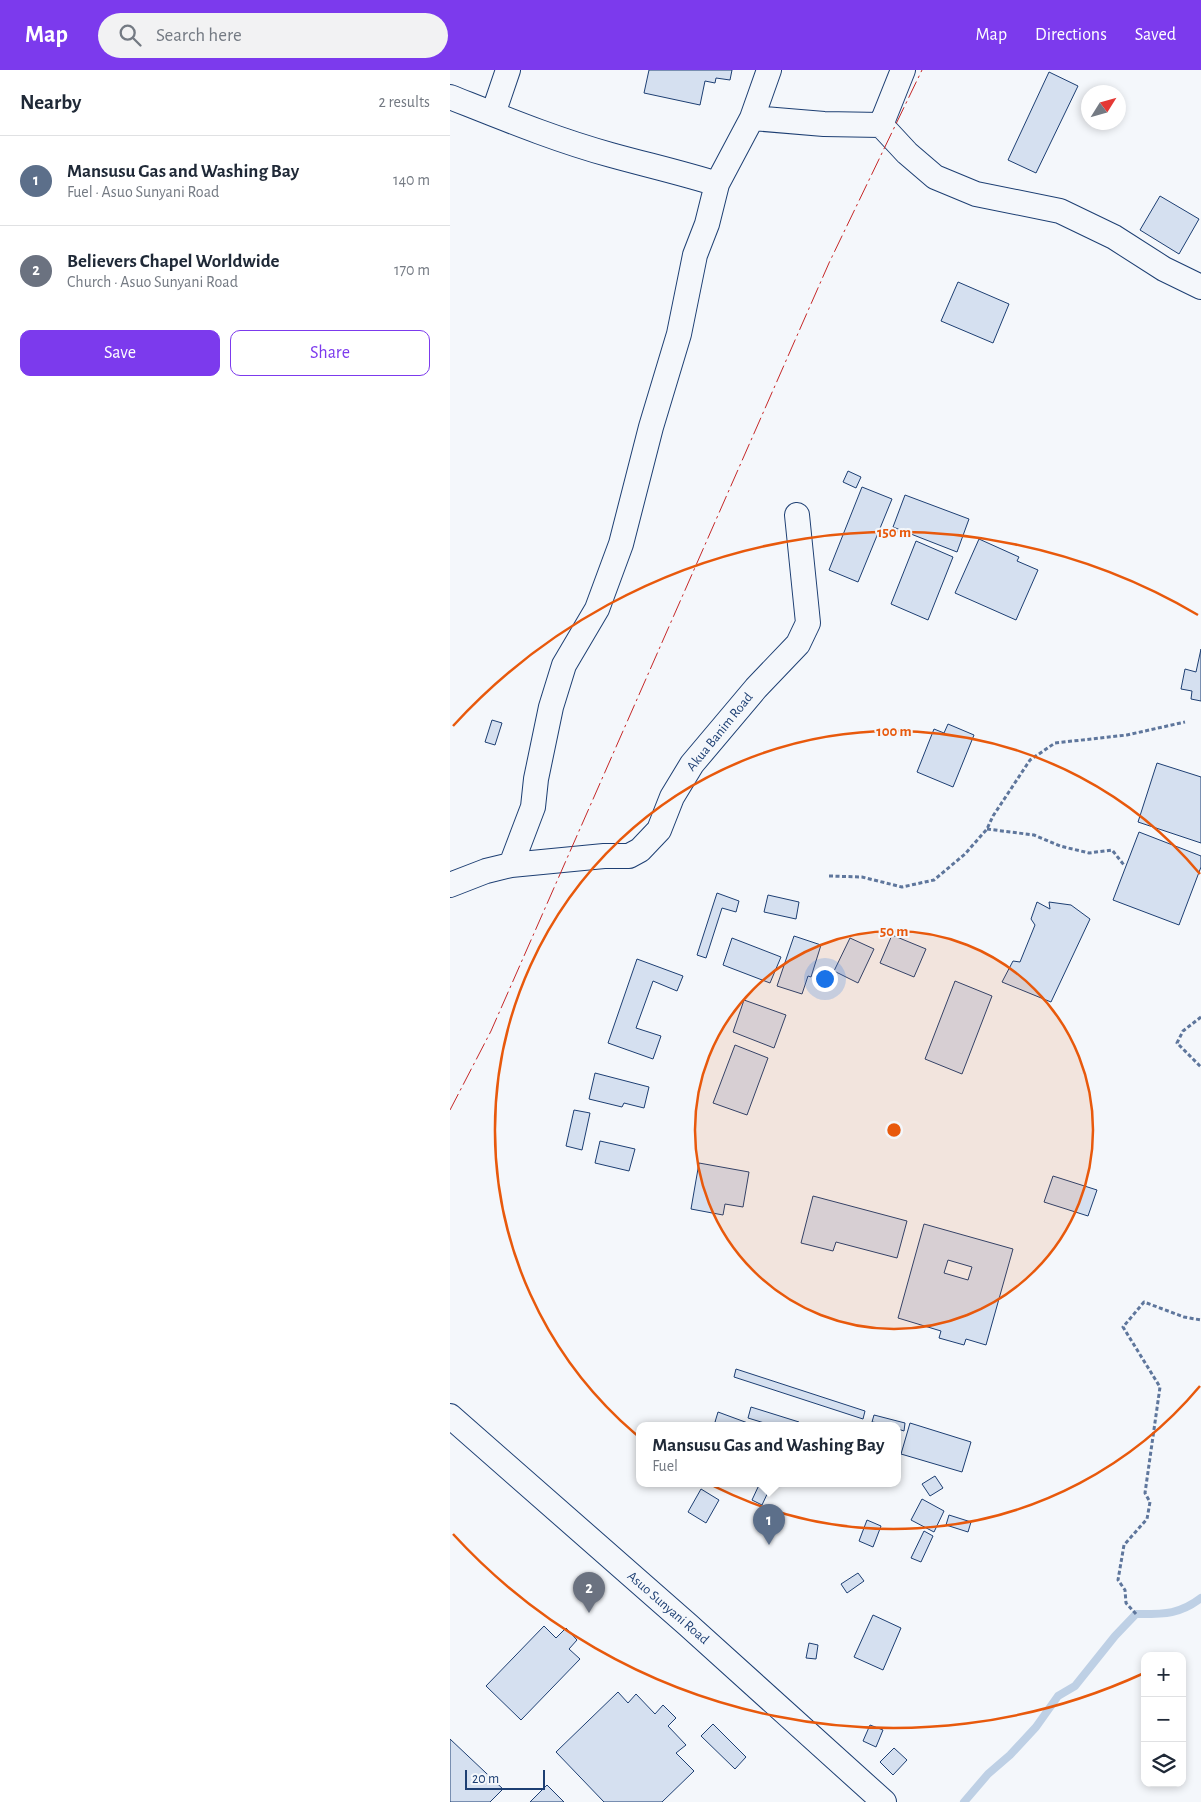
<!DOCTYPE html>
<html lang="en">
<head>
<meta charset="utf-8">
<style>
  body { margin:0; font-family:"Alegreya Sans",sans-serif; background:#f2f2f3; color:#1f2937 }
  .controls { position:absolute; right:15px; bottom:15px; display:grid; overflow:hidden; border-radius:10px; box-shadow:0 2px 8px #0003 }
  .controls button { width:45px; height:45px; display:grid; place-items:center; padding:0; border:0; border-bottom:1px solid #e0e1e3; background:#fff; color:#1f2937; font:25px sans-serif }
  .compass { position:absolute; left:631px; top:15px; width:45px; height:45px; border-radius:50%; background:#fff; box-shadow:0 2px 8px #0003; rotate:53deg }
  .scale { position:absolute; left:15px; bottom:12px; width:80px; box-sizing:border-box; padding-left:5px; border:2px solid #1d3f73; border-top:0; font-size:14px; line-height:18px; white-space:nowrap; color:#1d3f73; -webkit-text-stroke:4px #f4f7fb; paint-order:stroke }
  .you { position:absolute; left:374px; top:908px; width:18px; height:18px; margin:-12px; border:4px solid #fff; border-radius:50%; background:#1a73e8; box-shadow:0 0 0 8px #1a73e833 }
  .badge { display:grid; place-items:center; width:32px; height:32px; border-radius:50%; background:#7c3aed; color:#fff; font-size:16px; font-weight:700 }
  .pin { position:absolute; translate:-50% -41px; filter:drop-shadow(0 1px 2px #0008) }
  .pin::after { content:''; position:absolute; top:26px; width:18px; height:15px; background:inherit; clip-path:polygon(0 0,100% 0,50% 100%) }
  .popup { position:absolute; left:186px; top:1352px; width:265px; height:65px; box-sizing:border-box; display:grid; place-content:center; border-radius:10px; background:#fff; filter:drop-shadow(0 1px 4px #0005); font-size:16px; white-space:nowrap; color:#747a83 }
  .popup b { font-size:19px; color:#1f2937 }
  .popup::after { content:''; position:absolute; left:50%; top:100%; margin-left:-10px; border:10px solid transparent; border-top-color:#fff }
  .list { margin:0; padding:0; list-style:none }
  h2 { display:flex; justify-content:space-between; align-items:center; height:65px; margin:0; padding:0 20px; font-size:21px }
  h2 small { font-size:16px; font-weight:400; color:#747a83 }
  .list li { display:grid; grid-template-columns:32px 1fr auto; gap:15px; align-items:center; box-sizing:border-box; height:90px; padding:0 20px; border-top:1px solid #e0e1e3 }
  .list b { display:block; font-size:19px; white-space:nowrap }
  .list p { margin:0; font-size:16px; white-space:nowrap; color:#747a83 }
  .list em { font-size:16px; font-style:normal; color:#747a83 }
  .actions { display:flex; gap:10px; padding:15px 20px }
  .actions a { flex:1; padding:11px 0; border:1px solid #7c3aed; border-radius:10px; text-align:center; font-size:18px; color:#7c3aed }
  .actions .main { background:#7c3aed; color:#fff }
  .icon { flex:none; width:28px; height:28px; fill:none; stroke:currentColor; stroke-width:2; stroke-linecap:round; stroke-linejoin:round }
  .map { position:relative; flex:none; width:751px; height:1732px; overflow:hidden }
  header { display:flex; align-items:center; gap:30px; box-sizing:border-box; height:70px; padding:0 25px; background:#7c3aed; color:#fff }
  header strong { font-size:24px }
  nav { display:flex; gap:28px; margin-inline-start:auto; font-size:18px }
  .search { width:350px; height:45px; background:#f2f2f3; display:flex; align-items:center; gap:12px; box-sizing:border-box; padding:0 18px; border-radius:28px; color:#747a83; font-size:19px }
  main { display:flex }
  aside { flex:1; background:#fff }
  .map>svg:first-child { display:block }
</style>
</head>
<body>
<header>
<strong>Map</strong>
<div class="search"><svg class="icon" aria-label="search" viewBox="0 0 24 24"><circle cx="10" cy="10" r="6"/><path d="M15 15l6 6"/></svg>Search here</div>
<nav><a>Map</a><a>Directions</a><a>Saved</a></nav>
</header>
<main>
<aside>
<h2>Nearby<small>2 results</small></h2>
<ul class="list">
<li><span class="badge" style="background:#5c6f8a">1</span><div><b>Mansusu Gas and Washing Bay</b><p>Fuel · Asuo Sunyani Road</p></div><em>140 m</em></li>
<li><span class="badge" style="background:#6b7280">2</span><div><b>Believers Chapel Worldwide</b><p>Church · Asuo Sunyani Road</p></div><em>170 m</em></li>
</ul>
<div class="actions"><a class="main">Save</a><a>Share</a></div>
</aside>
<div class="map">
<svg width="751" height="1732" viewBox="0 0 751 1732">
  <rect width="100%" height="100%" fill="#f4f7fb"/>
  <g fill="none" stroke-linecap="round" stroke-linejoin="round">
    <path stroke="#bed0e5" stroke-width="8" d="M514,1732L538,1704L560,1685L586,1657L608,1626L625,1616L665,1566L686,1544C713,1544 729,1545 751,1528"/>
  </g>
  <path fill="#d5e0f0" stroke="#1d3f73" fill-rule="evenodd" d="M199,0H282L280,10L266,8L265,13L255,11L250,35L194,23Z
    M599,2L628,16L586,103L558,90Z
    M710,126L749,149L729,184L690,160Z
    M508,212L559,234L543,273L491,251Z
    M398,401L411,407L406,418L393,412Z
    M412,417L442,429L408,512L379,500Z
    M455,425L519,449L507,482L443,457Z
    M529,469L569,487L567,491L588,500L566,550L505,523Z
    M466,471L503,487L478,550L441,534Z
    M751,579V631L741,629L742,621L731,619L735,599L746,602Z
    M42,650L52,653L45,675L35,672Z
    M498,654L524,665L503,717L467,702L484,659L494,663Z
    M707,693L751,707V773L688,752Z
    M689,762L751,786V797L729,855L663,830Z
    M267,823L289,831L286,842L272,838L256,888L247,885Z
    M318,825L349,832L346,849L314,842Z
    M587,832L600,839L599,832L621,835L640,849L601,932L552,912L563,891L570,892L585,855L581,849Z
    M442,865L476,879L464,907L430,893Z
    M344,866L371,875L361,907L358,906L352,924L327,916Z
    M282,868L331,887L320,913L273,895Z
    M400,868L424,879L408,913L384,901Z
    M187,889L233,906L227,921L203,911L186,958L211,966L203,989L158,973Z
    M505,911L542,926L512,1004L475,989Z
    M294,930L336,945L324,978L283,962Z
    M285,975L318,988L297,1045L263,1033Z
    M145,1003L199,1017L194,1038L174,1033L172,1037L139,1029Z
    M124,1040L140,1043L132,1080L116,1076Z
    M150,1071L185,1079L179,1101L145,1093Z
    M249,1093L299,1102L293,1137L275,1134L273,1145L241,1139Z
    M603,1106L647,1120L638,1146L594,1132Z
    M363,1126L457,1151L447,1188L386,1172L383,1181L351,1173Z
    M474,1154L563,1179L536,1275L516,1269L514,1275L489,1268L491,1261L448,1248ZM498,1190L522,1197L518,1210L494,1203Z
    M286,1299L415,1341L413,1349L284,1307Z
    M301,1337L349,1352L348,1356H324L298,1348Z
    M268,1342L306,1356H277L265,1352Z
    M424,1345L455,1353L454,1361L448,1359V1356L422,1352Z
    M460,1353L521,1372L512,1402L451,1384Z
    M485,1406L493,1418L480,1426L472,1414Z
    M309,1415L319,1420L312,1435L302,1430Z
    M251,1419L269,1430L256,1453L238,1442Z
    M472,1429L494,1441L484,1462L461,1450Z
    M499,1445L521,1452L518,1462L496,1455Z
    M417,1450L431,1456L423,1477L409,1471Z
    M474,1461L483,1466L471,1492L461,1488Z
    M408,1503L414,1511L397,1523L391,1514Z
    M423,1545L451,1558L433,1600L404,1587Z
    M94,1556L106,1568L116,1558L127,1570L119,1579L130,1589L71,1650L36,1616Z
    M359,1573L368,1575L366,1589L356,1588Z
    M168,1622L178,1633L186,1624L205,1644L213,1635L226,1648L218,1656L236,1675L226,1683L244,1701L212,1732H154L106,1682Z
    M263,1654L296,1687L285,1699L251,1666Z
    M420,1655L433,1660L426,1677L413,1671Z
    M0,1669L53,1719L40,1732H0Z
    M444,1678L457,1690L443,1705L430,1692Z
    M97,1715L114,1732H80Z"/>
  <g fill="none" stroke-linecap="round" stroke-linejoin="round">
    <defs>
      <path id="street" d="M0,27C53,48 106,70 161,85C197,95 232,103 267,114L302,48L319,0
        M43,44L58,0
        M302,48L374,54L431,55L453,0
        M431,55L457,83L485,107L526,124L610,141L664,167L714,199L751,217
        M61,795L83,737L86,709L101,637L114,595L147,539L171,474L201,357L229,264L245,185L257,154L267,114
        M0,815L36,801L61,795L154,786H179L190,780L209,760L222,727L242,694L306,618L348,574L358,553L347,445
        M0,1346L238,1555L434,1732"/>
    </defs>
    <use href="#street" stroke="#1d3f73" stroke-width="26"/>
    <path stroke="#5e769c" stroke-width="3" stroke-dasharray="4 2.5" stroke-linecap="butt" d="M537,759L584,765L610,776L639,783L662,780L674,795
      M379,806L412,807L452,817L484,810L515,784L537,759L543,746L580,690L605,673L677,665L735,652
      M751,947L733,961L727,973L751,997
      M686,1544L676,1533L675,1520L668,1510L674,1475L697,1449L700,1432L695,1423L710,1317L673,1257L694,1232L734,1247L751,1250"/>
    <use href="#street" stroke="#f4f7fb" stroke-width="24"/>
    <path stroke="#c62828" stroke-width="1" stroke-dasharray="18 4 2.5 4" stroke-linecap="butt" d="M0,1040L41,961L379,193L472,0"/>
  </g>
  <circle cx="444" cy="1060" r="199" fill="#e8590c" fill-opacity=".12"/>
  <g fill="none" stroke="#e8590c" stroke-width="2.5">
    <circle cx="444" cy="1060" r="199"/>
    <path d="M750 1316A399 399 0 1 1 750 804"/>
    <path d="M692 1604A598 598 0 0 1 3 1464M3 656A598 598 0 0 1 748 545"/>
  </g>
  <g text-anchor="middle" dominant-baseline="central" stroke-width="4" stroke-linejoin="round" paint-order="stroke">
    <g font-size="14" fill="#1d3f73" stroke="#f4f7fb">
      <text transform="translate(270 662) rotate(-51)">Akua Banim Road</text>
      <text transform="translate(218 1538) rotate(41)">Asuo Sunyani Road</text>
    </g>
  </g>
  <circle cx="444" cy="1060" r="8" fill="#e8590c" stroke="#f4f7fb" stroke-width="2.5"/>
  <g font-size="15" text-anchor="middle" font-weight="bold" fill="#e8590c" stroke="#f4f7fb" stroke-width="4" stroke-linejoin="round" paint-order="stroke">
    <text x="444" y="467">150 m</text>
    <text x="444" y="666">100 m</text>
    <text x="444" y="866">50 m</text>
  </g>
</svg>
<div class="controls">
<button>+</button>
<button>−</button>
<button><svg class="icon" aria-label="layers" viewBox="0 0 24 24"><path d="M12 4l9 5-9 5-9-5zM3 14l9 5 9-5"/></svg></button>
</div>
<svg class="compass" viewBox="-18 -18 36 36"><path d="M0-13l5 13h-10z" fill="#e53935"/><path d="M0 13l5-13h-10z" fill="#747a83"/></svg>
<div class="scale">20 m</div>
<div class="you"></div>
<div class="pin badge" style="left:319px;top:1475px;background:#5c6f8a">1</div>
<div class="popup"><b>Mansusu Gas and Washing Bay</b>Fuel</div>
<div class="pin badge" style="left:139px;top:1543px;background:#6b7280">2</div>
</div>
</main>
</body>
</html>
